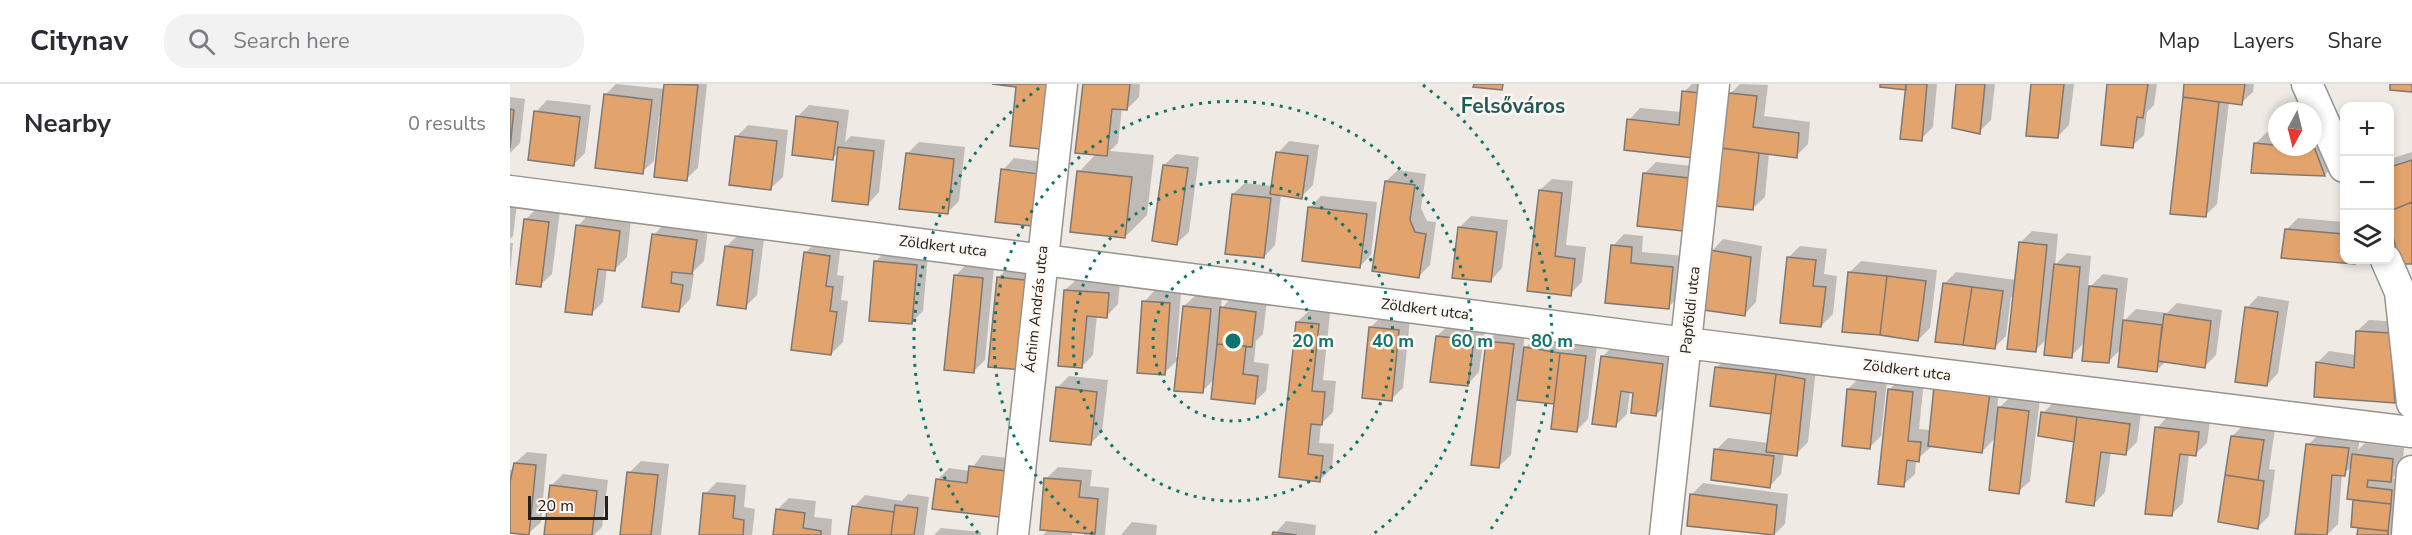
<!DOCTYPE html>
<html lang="en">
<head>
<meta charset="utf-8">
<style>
  body { margin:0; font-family:"Nunito Sans",sans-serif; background:#f2f2f3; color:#2b2b33 }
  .controls { position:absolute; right:18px; top:18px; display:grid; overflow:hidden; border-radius:12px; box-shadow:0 3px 9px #0003 }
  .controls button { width:54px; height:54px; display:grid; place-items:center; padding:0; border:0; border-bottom:2px solid #e1e1e2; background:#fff; color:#2b2b33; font:30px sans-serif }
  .compass { position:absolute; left:1758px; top:18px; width:54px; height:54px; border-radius:50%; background:#fff; box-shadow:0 3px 9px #0003; rotate:187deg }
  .scale { position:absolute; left:18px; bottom:15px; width:80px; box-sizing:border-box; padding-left:6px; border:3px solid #22201e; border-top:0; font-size:16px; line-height:21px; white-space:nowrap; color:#22201e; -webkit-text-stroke:4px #fef7f2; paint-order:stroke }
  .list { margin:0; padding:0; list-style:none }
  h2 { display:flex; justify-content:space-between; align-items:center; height:78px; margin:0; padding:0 24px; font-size:26px }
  h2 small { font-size:20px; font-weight:400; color:#7c7c81 }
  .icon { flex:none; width:33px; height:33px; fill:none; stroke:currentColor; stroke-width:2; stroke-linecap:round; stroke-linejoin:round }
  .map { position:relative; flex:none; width:1902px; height:451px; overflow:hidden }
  header { display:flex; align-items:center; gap:36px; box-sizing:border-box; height:84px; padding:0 30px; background:#fff; border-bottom:2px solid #e1e1e2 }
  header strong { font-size:28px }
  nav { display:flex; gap:33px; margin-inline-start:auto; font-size:21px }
  .search { width:420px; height:54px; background:#f2f2f3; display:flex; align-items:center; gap:15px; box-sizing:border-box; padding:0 21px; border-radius:24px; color:#7c7c81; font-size:22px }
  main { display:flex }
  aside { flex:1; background:#fff }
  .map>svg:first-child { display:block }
</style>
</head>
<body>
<header>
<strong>Citynav</strong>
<div class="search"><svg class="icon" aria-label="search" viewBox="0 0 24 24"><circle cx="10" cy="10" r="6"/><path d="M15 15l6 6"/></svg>Search here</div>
<nav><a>Map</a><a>Layers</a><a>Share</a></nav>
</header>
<main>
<aside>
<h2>Nearby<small>0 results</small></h2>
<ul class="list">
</ul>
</aside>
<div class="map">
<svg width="1902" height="451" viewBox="0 0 1902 451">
  <rect width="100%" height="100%" fill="#f0eae5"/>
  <path fill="#0003" fill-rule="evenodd" d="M106,0L155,5L156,0H197L188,84L176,95L152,33L149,32L144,77L132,88L95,11Z
    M574,0H630L629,13L617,25L612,24L608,59L600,67L644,71L637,131L615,153L569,88L587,69Z
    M1182,0H1210L1203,62L1119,36L1130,24L1171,28L1174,8Z
    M1230,0L1258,1L1254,32L1300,38L1298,60L1286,72L1259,69L1255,113L1243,124L1207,121L1220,10Z
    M1372,0H1427L1423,43L1411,55L1397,4Z
    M1448,0H1485L1481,36L1469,48Z
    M1522,0H1564L1559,41L1547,53Z
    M1599,0H1647L1644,21L1637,28L1634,51L1622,62Z
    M1675,0H1744L1743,8L1731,19L1719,18L1707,120L1695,132L1661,128Z
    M0,13L15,15L10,59L0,69Z
    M37,16L81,21L75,69L64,80L26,28Z
    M299,21L339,26L335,58L341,52L375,56L369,108L358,120L329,68L323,74L287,33Z
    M238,41L278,46L273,93L261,104L226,53Z
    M1757,48L1767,49V63H1803V52L1816,54L1826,79L1815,91L1745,60Z
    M779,57L809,61L803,101L791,113L771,110L765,161L754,173L723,110L735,99L763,102L768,69Z
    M409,58L455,63L449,117L437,129L397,70Z
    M1902,68V179L1892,178L1880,136V75Z
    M666,70L689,73L679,148L667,159L654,81Z
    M504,74L548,80L541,130L493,86ZM501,85L545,91L501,88Z
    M1146,78L1199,84L1182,147L1134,90Z
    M888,86L916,90L911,124L917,137L926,138L920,181L909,192L876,97Z
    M1042,95L1063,97L1056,161L1076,163L1072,198L1060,210L1019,205L1030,106Z
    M811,112L867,118L861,171L850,182L799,124Z
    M0,119L7,120L3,152L0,155Z
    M27,124L50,127L42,190L30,201L15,136Z
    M79,130L121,135L117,173L105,185L97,184L93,218L81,230L68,142Z
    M961,132L998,136L992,184L981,196L949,144Z
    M1788,134L1834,138V176H1848L1845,179L1773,172L1776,146Z
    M155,139L198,145L194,177L182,189L184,190L180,215L169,227L144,151Z
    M1522,147L1548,150L1545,181L1557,169L1581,172L1578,205L1593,190L1618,194L1613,238L1626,225L1657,229L1667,219L1712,226L1706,271L1694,283L1656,277L1647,286L1611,265L1599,277L1575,258L1561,272L1538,254L1525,266L1504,213H1501L1496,252L1484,264L1435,199L1446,188L1506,196L1510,159Z
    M1114,150L1133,152L1132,168L1174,172L1170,212L1158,223L1103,162Z
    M228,151L254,154L247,211L235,223L216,163Z
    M1213,155L1252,162L1246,218L1235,230L1202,167Z
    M307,157L331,161L327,191L334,192L331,216L338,217L333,258L321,270L295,169Z
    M0,159H3L0,189Z
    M1290,162L1317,165L1314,190L1327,192L1323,230L1311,242L1278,174Z
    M377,166L418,170L413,227L401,239L365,178Z
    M1351,177L1427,186L1420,244L1408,256L1334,247L1340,188Z
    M457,180L484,183L475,276L464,287L445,192Z
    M500,182L534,186L525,273L488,194Z
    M567,195L610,198L608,220L597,232L587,231L583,271L572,282L555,206Z
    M645,206L671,208L666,273H669L674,222L686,211L712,213L711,225L723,212L757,217L753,250L746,257L744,278L759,280L756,307L744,318L704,295L692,308L669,275L654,289L634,218Z
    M1748,212L1779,217L1768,289L1757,301L1737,224Z
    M799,227L820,229L813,296L826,297L823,328L811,340L809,359L824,360L822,384L810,396L771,392L787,238Z
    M872,232L900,235L893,304L881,315L860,244Z
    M1859,236L1891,238L1896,306L1884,318L1807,279L1819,267L1846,271L1847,247Z
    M939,241L975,245L969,288L958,300L927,252Z
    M989,246L1015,249L1013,266L1027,252L1087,261L1078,335L1066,347L1046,319L1007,314L1001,371L989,382L977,258Z
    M1104,261L1164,268L1158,319L1146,331L1125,307H1120L1117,330L1105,342L1093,272Z
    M1218,272L1306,284L1298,358L1286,370L1274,369L1271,390L1260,402L1206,366L1218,354L1259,359L1263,328L1206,284Z
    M559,292L598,296L592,348L580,360L547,304Z
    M1350,293L1377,296L1371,352L1359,364L1338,305Z
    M1391,294L1414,297L1409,345L1421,346L1490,298L1487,326L1501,312L1530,315L1520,397L1508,408L1486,353L1472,368L1420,361V364L1406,376L1405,390L1393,401L1379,306Z
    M1545,317L1631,329L1627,358L1615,370L1601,368L1595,408L1584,420L1566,357L1533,329Z
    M1658,332L1700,336L1697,359L1685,370H1679L1673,419L1661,431L1647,344Z
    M1734,341L1765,345L1759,385L1765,386L1759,432L1747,444L1709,437L1722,352Z
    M1810,349L1850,353L1848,366L1855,359L1894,364L1892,385L1883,394L1893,395L1887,451H1849L1850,443L1842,442L1845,415L1842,383L1832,390L1828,440L1817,451L1787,449L1798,361Z
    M17,368L37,370L31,438L19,449L0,448V386H5V379Z
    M472,371L514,376L509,421L427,396L439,384L460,387Z
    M131,377L159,380L151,451H112L119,389Z
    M548,383L582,386L580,402L599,404L595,451H574V448L562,447V451H533L539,445L536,395Z
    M53,390L98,396L92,443L84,451H49L41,402Z
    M207,398L236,401L234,423L245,425L242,451H190L195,410Z
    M1193,399L1278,410L1275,440L1264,451L1178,440L1181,411Z
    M398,410L419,413L414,451H340L344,423L355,411L392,417Z
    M279,414L306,417L304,433L322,435L321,451H264L267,426Z
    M776,437L806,441L805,451H764Z
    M622,438L647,441L646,451H611Z
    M431,444L471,448V451H424Z"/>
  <path fill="#e2a36c" stroke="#7d7873" stroke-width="1.5" d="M154,0L188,1L177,97L144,93Z
    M482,0H546L540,66L500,62L506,3Z
    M573,0H620L617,26L602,25L597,72L565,69Z
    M964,0H993L992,6L963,3Z
    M1370,0H1396V6L1370,3Z
    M1396,0H1417L1412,57L1390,55Z
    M1446,0H1475L1470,50L1442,44Z
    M1521,0H1554L1548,54L1516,52Z
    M1597,0H1638L1633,34L1627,33L1623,64L1591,61Z
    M1674,0H1735L1732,21L1673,13Z
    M1880,0H1902V8L1880,6Z
    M1172,7L1199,10L1192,75L1114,66L1117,35L1169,41Z
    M1219,9L1247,12L1243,43L1289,49L1287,74L1211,64Z
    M94,10L142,16L133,90L85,84Z
    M1673,13L1709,18L1696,133L1660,130Z
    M0,25L4,26L0,64Z
    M24,27L70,33L64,82L18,76Z
    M286,32L328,38L323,76L282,71Z
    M225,52L267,57L261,106L219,101Z
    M1744,59L1805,65L1815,92L1741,89Z
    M328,63L364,67L358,121L322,117Z
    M1211,64L1249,69L1243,126L1206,122Z
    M766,68L798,72L792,115L760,110Z
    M396,69L444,75L438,130L389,125Z
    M1902,76V118L1880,127V83Z
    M653,81L678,84L667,161L642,157Z
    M491,85L537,91L530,143L485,138Z
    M567,87L622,93L615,154L560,148Z
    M1133,89L1188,95L1182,148L1127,142Z
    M875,97L905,101L900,136L905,148L916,150L909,194L862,187Z
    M1029,106L1052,109L1045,172L1065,175L1061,212L1017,207Z
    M722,110L761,114L754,174L715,170Z
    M1902,118V180H1890L1880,141V127Z
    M798,123L857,130L850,184L792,177Z
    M14,135L39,138L31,203L6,200Z
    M66,141L110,147L105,187L88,185L82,231L55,228Z
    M948,143L987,148L981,198L942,194Z
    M1775,145L1834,150V176H1845V180L1771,174Z
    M142,150L187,156L182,190L162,188L161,199L173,201L169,228L132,223Z
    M1509,158L1537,161L1526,268L1497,265Z
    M1101,161L1122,163L1121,179L1163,183L1159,225L1095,219Z
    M215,162L243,166L236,225L207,221Z
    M1200,166L1241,173L1235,232L1194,226Z
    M294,168L320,172L316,202L323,203L320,227L327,228L321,271L281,266Z
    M1277,173L1306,176L1303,202L1316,203L1311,243L1270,239Z
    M364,177L407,181L402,240L359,237Z
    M1544,180L1570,183L1562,274L1534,271Z
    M1338,188L1377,192L1370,251L1332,248Z
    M444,191L473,194L464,289L434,286Z
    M1377,192L1416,197L1408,257L1370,251Z
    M487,193L523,197L514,286L478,283Z
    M1433,199L1462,203L1453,261L1425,258Z
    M1579,202L1607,205L1599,279L1572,277Z
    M1462,203L1493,207L1485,265L1453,261Z
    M554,206L599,209L597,234L577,232L572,284L548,282Z
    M632,217L660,219L655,291L627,289Z
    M673,222L701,225L693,309L664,307Z
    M710,223L746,228L742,263L707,260Z
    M1735,223L1768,228L1757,302L1725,298Z
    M1654,230L1701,237L1695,284L1648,277Z
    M1613,236L1652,241L1647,288L1608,283Z
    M786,238L809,240L802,307L815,308L812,341L801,340L798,370L813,372L810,398L769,393Z
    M859,243L889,246L882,317L852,314Z
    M1846,247L1880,249L1885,319L1804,313L1806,278L1844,284Z
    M926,252L964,256L958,302L920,298Z
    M976,257L1004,260L989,384L961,381Z
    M707,260L736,262L733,290L748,292L745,320L701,315Z
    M1014,263L1050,269L1044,320L1007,316Z
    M1050,269L1076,272L1067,348L1041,345Z
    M1091,272L1153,280L1146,332L1121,329L1123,309L1111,307L1106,343L1082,340Z
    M1205,283L1266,290L1261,330L1200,322Z
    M1266,290L1295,295L1287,372L1256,368Z
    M1424,302L1480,309L1472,369L1418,362Z
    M546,303L587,308L581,361L540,357Z
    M1337,305L1366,308L1360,365L1332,362Z
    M1378,305L1403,308L1398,357L1411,358L1409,378L1397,376L1394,403L1368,400Z
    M1488,323L1519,327L1509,410L1479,406Z
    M1531,328L1567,333L1564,358L1528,352Z
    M1567,333L1620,340L1616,371L1591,368L1584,422L1556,418Z
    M1645,343L1689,348L1686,372L1670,370L1662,432L1635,430Z
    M1721,352L1754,356L1748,396L1715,391Z
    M1796,360L1839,364L1835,392L1822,391L1817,451L1785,450Z
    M1204,365L1264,372L1260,404L1201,396Z
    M1842,370L1883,375L1881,398L1858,396L1857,403L1882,406L1881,420L1837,415Z
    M4,379L26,381L19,451L0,449V398Z
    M459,382L503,388L498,434L422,425L426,395L457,399Z
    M117,388L148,391L141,451H110Z
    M1715,391L1754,397L1748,445L1708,438Z
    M534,394L571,397L569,413L588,415L585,450L530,446Z
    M40,401L87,407L82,451H34Z
    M193,409L225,412L223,434L234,436L233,451H189Z
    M1180,410L1267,421L1264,451L1177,442Z
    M1843,416L1881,420L1878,447L1841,443Z
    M385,421L408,424L404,451H381Z
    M342,422L384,428L381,451H338Z
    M266,425L295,429L293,444L311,447V451H263Z
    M1848,444L1878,447V451H1847Z
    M763,448L787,451H762Z"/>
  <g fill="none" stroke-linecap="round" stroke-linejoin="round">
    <defs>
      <path id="minor" d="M1797,0L1834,83
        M0,107L1176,259L1902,348
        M1876,176L1890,208L1902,319
        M503,451L552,0
        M1155,451L1204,0
        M1897,451L1902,387"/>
    </defs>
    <use href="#minor" stroke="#99938f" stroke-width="33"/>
    <use href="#minor" stroke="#fff" stroke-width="30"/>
  </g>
  <g fill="none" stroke="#0f766e" stroke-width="3" stroke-dasharray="3 6">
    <circle cx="723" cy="257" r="80"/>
    <circle cx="723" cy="257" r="160"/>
    <path d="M583 450A239 239 0 1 1 863 450"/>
    <path d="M468 449A319 319 0 0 1 533 1M913 1A319 319 0 0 1 978 449"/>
  </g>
  <g text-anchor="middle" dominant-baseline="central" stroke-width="5" stroke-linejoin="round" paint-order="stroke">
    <g font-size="15" fill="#22201e" stroke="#fef7f2">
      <text transform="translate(433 162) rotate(7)">Zöldkert utca</text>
      <text transform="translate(526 225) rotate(-84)">Áchim András utca</text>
      <text transform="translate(915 225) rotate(7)">Zöldkert utca</text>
      <text transform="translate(1180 226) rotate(-84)">Papföldi utca</text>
      <text transform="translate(1397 286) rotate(7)">Zöldkert utca</text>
    </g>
    <g font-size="21" font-weight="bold" fill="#215c58" stroke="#fef7f2">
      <text x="1003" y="22">Felsőváros</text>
    </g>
  </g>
  <circle cx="723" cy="257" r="9" fill="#0f766e" stroke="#fef7f2" stroke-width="3"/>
  <g font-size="18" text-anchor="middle" font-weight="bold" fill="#0f766e" stroke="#fef7f2" stroke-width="5" stroke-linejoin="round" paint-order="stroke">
    <text x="803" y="263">20 m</text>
    <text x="883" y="263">40 m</text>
    <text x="962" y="263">60 m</text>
    <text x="1042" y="263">80 m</text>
  </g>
</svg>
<div class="controls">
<button>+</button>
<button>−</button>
<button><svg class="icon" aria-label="layers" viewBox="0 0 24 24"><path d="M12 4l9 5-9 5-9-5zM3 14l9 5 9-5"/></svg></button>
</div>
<svg class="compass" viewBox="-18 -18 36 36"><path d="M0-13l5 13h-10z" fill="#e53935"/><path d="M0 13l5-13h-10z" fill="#7c7c81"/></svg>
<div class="scale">20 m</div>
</div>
</main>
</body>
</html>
